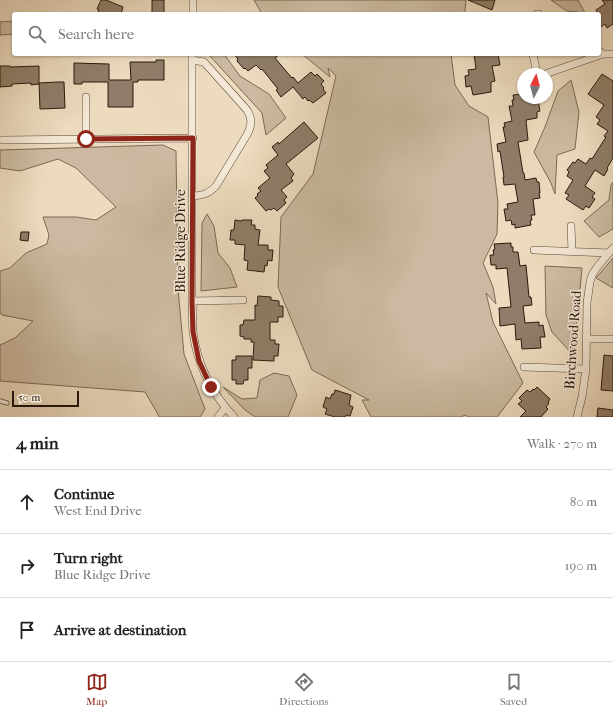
<!DOCTYPE html>
<html lang="en">
<head>
<meta charset="utf-8">
<style>
  body { margin:0; font-family:"IM FELL French Canon",serif; background:#f2f2f2; color:#202124 }
  .compass { position:absolute; left:517px; top:68px; width:36px; height:36px; border-radius:50%; background:#fff; box-shadow:0 1px 3px #0004; rotate:6deg }
  .scale { position:absolute; left:12px; bottom:10px; width:67px; box-sizing:border-box; padding-left:4px; border:2px solid #2b180c; border-top:0; font-size:11px; line-height:14px; white-space:nowrap; color:#2b180c; -webkit-text-stroke:3px #f3e8d5; paint-order:stroke }
  .stop { position:absolute; width:12px; height:12px; margin:-9px; border:3px solid #8f2418; border-radius:50%; background:#fff }
  .stop.end { background:#8f2418; border-color:#fff; box-shadow:0 1px 4px #0008 }
  .list { margin:0; padding:0; list-style:none }
  h2 { display:flex; justify-content:space-between; align-items:center; height:52px; margin:0; padding:0 16px; font-size:17px }
  h2 small { font-size:13px; font-weight:400; color:#757577 }
  .list li { display:grid; grid-template-columns:26px 1fr auto; gap:12px; align-items:center; box-sizing:border-box; height:64px; padding:0 16px; border-top:1px solid #e0e0e0 }
  .list b { display:block; font-size:15px; white-space:nowrap }
  .list p { margin:0; font-size:13px; white-space:nowrap; color:#757577 }
  .list em { font-size:13px; font-style:normal; color:#757577 }
  .icon { flex:none; width:22px; height:22px; fill:none; stroke:currentColor; stroke-width:2; stroke-linecap:round; stroke-linejoin:round }
  .map { position:relative; flex:none; width:613px; height:417px; overflow:hidden }
  .search { position:absolute; background:#fff; box-shadow:0 1px 3px #0004; left:12px; right:12px; top:12px; height:44px; display:flex; align-items:center; gap:10px; box-sizing:border-box; padding:0 14px; border-radius:4px; color:#757577; font-size:15px }
  .sheet { height:244px; background:#fff }
  nav { display:flex; justify-content:space-around; align-items:center; box-sizing:border-box; height:56px; border-top:1px solid #e0e0e0; background:#fff; font-size:11px; color:#757577 }
  nav a { display:grid; justify-items:center; gap:2px }
  nav .on { color:#8f2418 }
  .map>svg:first-child { display:block }
</style>
</head>
<body>
<div class="map">
<svg width="613" height="417" viewBox="0 0 613 417">
  <rect width="100%" height="100%" fill="#ecdbbf"/>
  <filter id="stains"><feTurbulence type="fractalNoise" baseFrequency=".005" numOctaves="4"/><feColorMatrix values="0 0 0 0 .2 0 0 0 0 .09 0 0 0 0 .02 0 0 0 .5 -.17"/></filter>
  <radialGradient id="worn" r=".72"><stop offset=".6" stop-color="#630" stop-opacity="0"/><stop offset="1" stop-color="#630" stop-opacity=".3"/></radialGradient>
  <path fill="#cbbaa1" stroke="#7b6956" d="M254,0H466L465,11L463,14H262Z
    M551,0H578L585,13L567,11Z
    M14,21V34L0,35V22Z
    M208,54H224L240,76L269,94L286,118L266,135L262,113Z
    M302,54H451L455,85L469,106L488,117L498,203L497,234L483,263L493,287L496,304L486,293L493,322L523,383L497,417H468L465,415L461,417H371L362,400H369L312,370L278,287L281,217L313,174L336,76L328,68L330,77Z
    M571,80L579,112L575,149L557,155L555,194L551,183L534,152L545,127L558,91Z
    M163,145L176,151L178,289L184,354L205,409L200,417H159V416L145,392L0,381V345L15,338L33,321L2,315L0,313V271L10,268L26,253L47,244L49,235L43,217H76L96,220L116,207L76,168L58,159L20,171L0,168V150Z
    M613,182V229L599,237L584,221L609,200L611,185Z
    M207,214L214,226L218,253L230,268L237,287L201,291L202,223Z
    M613,258V288L596,278Z
    M545,266L582,268L574,356L552,332L546,315Z
    M274,373L289,376L297,395L288,417H255L245,410L223,387L242,399L257,398L260,380Z"/>
  <path fill="#8f7d69" stroke="#2b180c" d="M101,0H106L123,7L121,14H97L99,10L97,9Z
    M152,0H164V14L152,13Z
    M468,0H495L492,10Z
    M602,0H613V24L607,28L605,24L599,28V14H598L596,10L605,4Z
    M234,54H280L275,58L292,78L293,77L298,83L311,72L315,76L317,74L324,81L321,84L324,88L323,89L326,93L313,103L309,100L308,101L305,97L303,99L293,87L281,97L276,90L278,89L262,69L261,70L256,65L248,71L245,68L244,69L237,61L238,59Z
    M474,54H498L500,65L492,66L495,81L491,82V92L473,95L471,86L466,87L465,76L469,75L468,70L476,69Z
    M156,60H164V80H138V82H133V107H108V82H82V84H74V63L109,64V80H131L130,62H156Z
    M0,66H10V67L39,66V84L31,85V83L12,84V86L0,87Z
    M602,74L613,81V158L607,168L608,169L604,176L595,170L585,186L595,193L592,197L595,199L589,208L586,206L583,210L566,199L569,195L565,193L573,180L567,176L569,172L567,170L573,162L575,163L578,159L586,164L590,158L592,159L606,137L604,136L608,131L597,124L600,120L596,117L604,105L588,94Z
    M57,82H64L65,108L40,109L39,83Z
    M523,94V98H533V101L538,100L540,111L537,112V118L526,120L528,140L518,142L523,173H524L525,180L536,178L537,182H539L540,193H539L540,198L533,199L535,215H531L532,220L530,221L531,225L515,228V224L512,225L511,220L506,221L504,209H508L507,204L518,202L515,184L504,185L503,177H504L500,151L498,152L497,144L506,142L503,127H505L504,123L512,121L509,106H513L512,100H514L513,95Z
    M304,122L318,138L286,164L294,174L291,178L293,181L281,190L287,197L284,200L286,203L277,211L274,208L271,210L269,209L266,211L255,198L258,195L257,194L261,191L258,188L270,178L264,171L268,168L266,165L278,155L272,147L278,142L279,144Z
    M235,220L241,221L242,220H252L251,225H255V229L260,230L258,245H268V250H273L272,261L268,260L267,266L265,265L264,272L247,270L248,261L244,260L245,245L235,244V240H230L231,230H234Z
    M21,232H29L28,241L20,240Z
    M511,243V247H513V252H518L520,266L526,265L529,297H531L532,305L523,306L525,323L539,322V326L543,325L545,337H540L541,348L522,349L521,339L516,340L515,324L500,326L499,308L511,307L507,268L496,269V265H491L490,255H494L493,250L495,249L494,244Z
    M258,296L271,297V300L279,301V306H283V317H278V322H270V340H275V344H279L278,356H274V361L253,360L254,342H251V339H244V337L240,336V325H243L244,320H255V305L257,306Z
    M604,355L613,356V391L601,390Z
    M236,356H252V368H248V380H244L243,384H236V380H232V360H236Z
    M537,387L550,399L548,402L549,403L546,407L548,409L541,417H520L526,411L518,404L522,401L519,398L527,390L530,392L533,389L534,390Z
    M335,390L351,395L349,405L353,407L350,416L346,415L345,417H335L325,414L327,409L323,407L326,397L330,399L332,394H334Z
    M598,408L613,410V417H597Z"/>
  <g fill="none" stroke-linecap="round" stroke-linejoin="round">
    <defs>
      <path id="lane" d="M0,401L7,403"/>
      <path id="street" d="M193,14V0
        M537,14H539
        M192,54V301C193,311 192,322 193,332C197,364 212,394 234,417
        M533,54L537,74
        M603,54H613
        M192,60L204,62L247,110C252,118 252,124 248,133L216,186C208,194 204,195 193,196
        M545,74L603,54L599,51
        M86,97V139
        M3,140L193,138
        M571,226L572,251
        M534,250L609,253
        M192,301L243,300
        M587,339H613
        M524,367L586,369
        M218,417L225,408
        M577,417L582,397L586,369L587,303L590,282L592,275L598,266L613,248"/>
    </defs>
    <use href="#lane" stroke="#5b4939" stroke-width="5"/>
    <use href="#street" stroke="#5b4939" stroke-width="8"/>
    <use href="#lane" stroke="#f3e8d5" stroke-width="3.5"/>
    <use href="#street" stroke="#f3e8d5" stroke-width="7"/>
  </g>
  <g fill="none" stroke-linecap="round" stroke-linejoin="round">
    <path stroke="#8f2418" stroke-width="5" d="M86,139L193,138L192,301L193,332L199,361L211,387"/>
  </g>
  <g text-anchor="middle" dominant-baseline="central" stroke-width="3" stroke-linejoin="round" paint-order="stroke">
    <g font-size="14" fill="#2b180c" stroke="#f3e8d5">
      <text transform="translate(180 241) rotate(-90)">Blue Ridge Drive</text>
      <text transform="translate(573 340) rotate(-86)">Birchwood Road</text>
    </g>
  </g>
  <rect width="100%" height="100%" filter="url(#stains)"/>
  <rect width="100%" height="100%" fill="url(#worn)"/>
</svg>
<svg class="compass" viewBox="-18 -18 36 36"><path d="M0-13l5 13h-10z" fill="#e53935"/><path d="M0 13l5-13h-10z" fill="#757577"/></svg>
<div class="scale">50 m</div>
<div class="stop" style="left:86px;top:139px"></div>
<div class="stop end" style="left:211px;top:387px"></div>
<div class="search"><svg class="icon" aria-label="search" viewBox="0 0 24 24"><circle cx="10" cy="10" r="6"/><path d="M15 15l6 6"/></svg>Search here</div>
</div>
<section class="sheet">
<h2>4 min<small>Walk · 270 m</small></h2>
<ul class="list">
<li><svg class="icon" aria-label="ahead" viewBox="0 0 24 24"><path d="M12 20V5M6 11l6-6 6 6"/></svg><div><b>Continue</b><p>West End Drive</p></div><em>80 m</em></li>
<li><svg class="icon" aria-label="right" viewBox="0 0 24 24"><path d="M7 20v-9h11M14 6l5 5-5 5"/></svg><div><b>Turn right</b><p>Blue Ridge Drive</p></div><em>190 m</em></li>
<li><svg class="icon" aria-label="arrive" viewBox="0 0 24 24"><path d="M6 21V4h12l-3 4 3 4H6"/></svg><div><b>Arrive at destination</b></div></li>
</ul>
</section>
<nav>
<a class="on"><svg class="icon" aria-label="map" viewBox="0 0 24 24"><path d="M3 6l6-2 6 2 6-2v14l-6 2-6-2-6 2zM9 4v14M15 6v14"/></svg>Map</a>
<a><svg class="icon" aria-label="directions" viewBox="0 0 24 24"><path d="M12 3l9 9-9 9-9-9zM9 14v-3h6M13 9l2 2-2 2"/></svg>Directions</a>
<a><svg class="icon" aria-label="saved" viewBox="0 0 24 24"><path d="M7 4h10v16l-5-4-5 4z"/></svg>Saved</a>
</nav>
</body>
</html>
